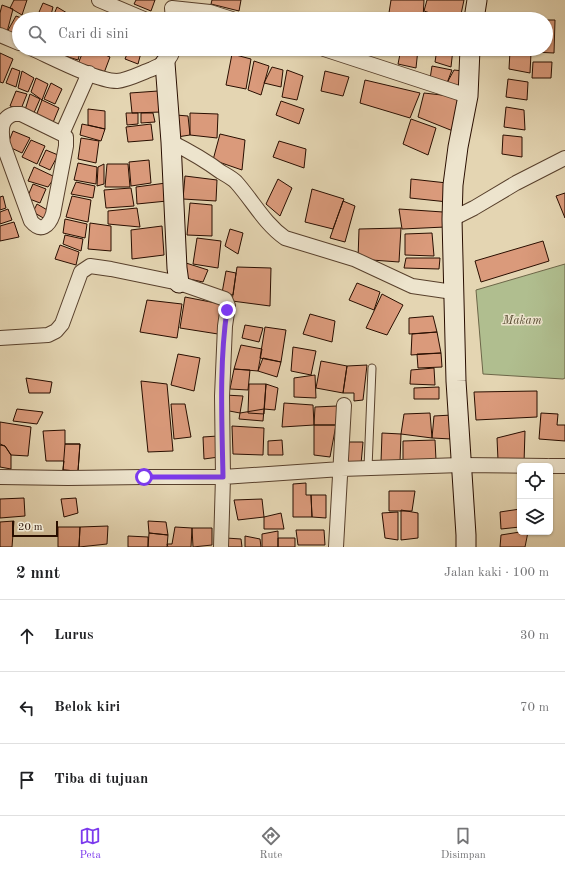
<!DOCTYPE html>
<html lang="id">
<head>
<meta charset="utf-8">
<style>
  body { margin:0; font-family:"Old Standard TT",serif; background:#f2f2f2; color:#202124 }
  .controls { position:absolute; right:12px; bottom:12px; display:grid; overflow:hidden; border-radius:6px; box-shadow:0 1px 3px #0004 }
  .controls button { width:36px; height:36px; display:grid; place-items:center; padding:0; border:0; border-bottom:1px solid #e0e0e0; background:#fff; color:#202124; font:20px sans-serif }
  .scale { position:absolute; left:12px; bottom:10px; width:46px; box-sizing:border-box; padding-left:4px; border:2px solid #290e00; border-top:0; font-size:11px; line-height:14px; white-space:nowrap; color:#290e00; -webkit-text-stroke:3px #ede4cd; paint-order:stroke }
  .stop { position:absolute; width:12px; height:12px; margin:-9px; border:3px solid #7c3aed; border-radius:50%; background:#fff }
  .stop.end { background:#7c3aed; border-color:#fff; box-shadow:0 1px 4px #0008 }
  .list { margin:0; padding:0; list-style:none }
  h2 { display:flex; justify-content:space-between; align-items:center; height:52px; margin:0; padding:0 16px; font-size:17px }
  h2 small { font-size:13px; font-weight:400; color:#757577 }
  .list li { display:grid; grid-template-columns:26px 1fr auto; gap:12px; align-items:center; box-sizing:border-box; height:72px; padding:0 16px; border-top:1px solid #e0e0e0 }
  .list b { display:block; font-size:15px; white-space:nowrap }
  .list em { font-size:13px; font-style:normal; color:#757577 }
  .icon { flex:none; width:22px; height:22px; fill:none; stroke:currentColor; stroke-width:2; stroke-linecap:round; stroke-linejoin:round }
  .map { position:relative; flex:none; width:565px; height:547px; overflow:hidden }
  .search { position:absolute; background:#fff; box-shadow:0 1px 3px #0004; left:12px; right:12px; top:12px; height:44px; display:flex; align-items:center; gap:10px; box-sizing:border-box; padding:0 14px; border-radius:22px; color:#757577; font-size:15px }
  .sheet { height:268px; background:#fff }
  nav { display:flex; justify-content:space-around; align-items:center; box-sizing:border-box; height:56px; border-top:1px solid #e0e0e0; background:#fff; font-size:11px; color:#757577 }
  nav a { display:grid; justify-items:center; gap:2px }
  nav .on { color:#7c3aed }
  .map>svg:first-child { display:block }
</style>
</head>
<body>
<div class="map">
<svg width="565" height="547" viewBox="0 0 565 547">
  <rect width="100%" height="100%" fill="#e4d5b2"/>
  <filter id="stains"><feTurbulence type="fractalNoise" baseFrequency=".005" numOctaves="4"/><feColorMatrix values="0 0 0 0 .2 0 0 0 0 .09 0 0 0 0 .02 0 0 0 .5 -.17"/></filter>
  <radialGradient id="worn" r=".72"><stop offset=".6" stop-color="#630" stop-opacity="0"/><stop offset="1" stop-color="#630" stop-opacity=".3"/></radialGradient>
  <path fill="#b0be8f" stroke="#6c6648" d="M565,264V378L563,379L483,374L476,290Z"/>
  <path fill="#da9a7b" stroke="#290e00" d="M14,0H27L22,15L10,8Z
    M136,0H155L151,11L134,4Z
    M212,0H241L239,11L211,4Z
    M391,0H424L423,19H388Z
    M427,0H464L460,19H448L424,11Z
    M43,3L53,7L50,19H36Z
    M2,5L13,9L7,32L0,28V13Z
    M57,7L67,13L65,19H52Z
    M69,14L79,18V19H67Z
    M16,16L24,19H19V35L7,32Z
    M515,16L533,18V19H515Z
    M546,20H555L554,53L534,52V49H546Z
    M51,49H64L62,54Z
    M67,49H81L78,60L65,56Z
    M84,49H91L110,57L104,73L78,64Z
    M129,49H142L138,64L125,59Z
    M401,49H418L416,68L398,64Z
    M437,49H453L451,67L435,62Z
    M510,51L531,53L530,73L509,69Z
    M0,53L13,59L3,83L0,82Z
    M232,54L251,59L246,89L226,85Z
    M254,61L269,66L261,95L248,90Z
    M533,62H552L551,78H532Z
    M432,66L452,70L447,83L430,79Z
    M272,67L283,70L281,87L264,83Z
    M12,68L20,71L16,87L6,83Z
    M287,70L303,76L297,100L282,97Z
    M454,70L463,71L460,86L447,83Z
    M22,71L34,78L28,92L18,88Z
    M325,71L349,77L343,96L321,91Z
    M36,78L48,84L42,100L31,92Z
    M508,79L528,82L527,100L506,97Z
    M365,80L420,93L410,118L360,103Z
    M51,83L62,89L55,104L44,99Z
    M16,91L27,94L21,109L10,106Z
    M158,91L161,112L132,113L130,93Z
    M424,93L459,97L453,131L418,117Z
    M30,94L40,99L33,115L25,110Z
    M42,100L59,108L52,125L36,116Z
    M281,101L304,109L299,124L276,115Z
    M506,107L524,110L525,130L504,127Z
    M88,109L105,111V129L88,125Z
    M126,113H138V124L127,125Z
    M141,113H153L155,122L141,123Z
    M190,113L218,114L217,138L190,135Z
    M176,115L188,116L190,135L177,137Z
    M411,119L436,128L428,155L403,144Z
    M82,124L105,129L101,141L80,135Z
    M151,124L153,140L128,142L126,127Z
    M13,131L30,138L22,153L7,146Z
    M220,134L245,140L242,170L213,160Z
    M503,135L522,137V157L502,154Z
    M81,138L99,141L96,163L78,159Z
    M31,140L45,146L37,164L22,157Z
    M279,141L306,149L304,168L273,157Z
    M46,150L58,155L50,170L39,165Z
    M149,160L151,183L131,186L129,162Z
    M78,163L97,167L96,184L74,180Z
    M104,164V184L97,186L98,167Z
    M107,164H128L130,187H105Z
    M34,167L55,177L48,187L28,181Z
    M185,176L217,180L216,201L183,199Z
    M278,179L292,188L280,216L266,204Z
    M411,179L447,183L448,202L410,198Z
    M76,182L95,186L93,198L71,194Z
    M166,183L167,201L137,204L136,187Z
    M33,184L46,189L40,203L27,198Z
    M131,188L134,206L106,208L104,190Z
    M312,189L344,199L333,229L305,222Z
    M565,193V218L556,196Z
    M3,196L6,208L0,210V197Z
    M72,196L91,200L88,222L66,217Z
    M343,201L355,206L345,242L330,238Z
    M190,203L212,205V236L187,235Z
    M37,204L49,211L45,219L33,212Z
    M137,208L140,227L108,224V211Z
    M8,209L12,220L0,224V212Z
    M399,209L443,212L445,227L402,229Z
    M65,219L87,224L85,238L63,233Z
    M14,222L19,237L0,241V226Z
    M90,223L111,226V251L88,249Z
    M162,226L164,255L132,259L131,230Z
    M401,228L399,262L358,259L359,229Z
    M230,229L243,233L238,254L225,246Z
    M432,233L434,256L405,255V234Z
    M65,235L83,239L81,251L63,244Z
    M197,238L221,241L218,268L193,264Z
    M543,241L549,261L481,282L475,261Z
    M60,245L79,252L76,265L55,259Z
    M406,258H440L439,269L404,268Z
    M186,263L208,270L203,282L180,277Z
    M237,267L271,268L270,306L232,301Z
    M226,271L236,273L233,295L222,293Z
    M357,283L380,292L374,310L349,300Z
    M382,294L403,305L387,335L366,328Z
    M185,297L221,304L218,334L180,328Z
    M147,300L182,304L177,338L140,332Z
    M310,314L335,321L332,342L303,334Z
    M433,316L437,332L409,334V318Z
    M245,325L263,328L259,342L242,338Z
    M265,327L286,330L281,362L260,358Z
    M437,332L441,353L411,355L412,334Z
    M241,345L262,349L258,371L234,369Z
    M293,347L316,351L311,375L291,371Z
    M441,353L442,367L418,368L417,354Z
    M178,354L200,358L194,391L171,385Z
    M263,358L281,362L277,377L258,371Z
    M321,361L347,366L343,393L316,388Z
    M367,365L363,400L354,401V393H343L347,366Z
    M434,368L435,385L410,384L411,370Z
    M234,369L250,370L248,390L230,389Z
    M315,375L316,398L294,397V378Z
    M26,378L52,382L50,393H29Z
    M141,381L167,384L173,451L148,452Z
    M249,384H266L264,414L248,413Z
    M266,384L278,388L275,410L264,409Z
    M439,387V399H414V388Z
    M537,391V417L476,420L474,392Z
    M225,395L243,396L240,413L224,410Z
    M284,403L313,405L314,425L282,427Z
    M171,404H185L191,437L174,439Z
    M337,406L336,425H314L315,407Z
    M17,409L43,412L37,424L13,421Z
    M264,409L263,421L239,419L240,413Z
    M430,413L432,438L401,434L404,414Z
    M541,413L558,414L557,425H565V441L539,439Z
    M452,415V439L432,438L434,416Z
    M0,422L31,427L28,456L11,455L5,446L0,444Z
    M314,425H336L330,457L314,455Z
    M232,426L264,428L263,455L233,454Z
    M65,430V444H80L78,471L63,470L64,461H46L43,431Z
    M525,431L524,463L498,460L497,438Z
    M382,433L401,434L400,462H381Z
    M218,436L219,457L204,459L203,437Z
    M282,440L283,455H268V441Z
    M435,440L436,460L403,461V441Z
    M349,442H363L361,464H346Z
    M65,444H80L78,471L63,470Z
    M0,445L5,446L11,455V469L0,467Z
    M306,483V495H311L312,517H293V484Z
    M389,491H415L412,511H389Z
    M311,495H326V518L312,517Z
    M24,498L25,516L0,518V499Z
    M76,498L78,513L64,517L61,499Z
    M262,499L264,517L238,520L234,500Z
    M520,509V527L501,529L500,512Z
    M401,510L418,513V538L401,540Z
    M398,512V540L385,538L382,513Z
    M281,513L284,529H264V517Z
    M14,521L12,547H0V522Z
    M148,521L166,522L168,535L149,533Z
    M108,526L107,544L79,547L80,527Z
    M58,527H80L79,547H58Z
    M175,527L192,528L191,547H168L167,544H172Z
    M192,528H212V545L193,547Z
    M296,530H324L325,545H298Z
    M278,531V547H262V534Z
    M520,532H528L525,547H500L501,535Z
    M149,533L168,535L167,547H148Z
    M128,536L148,537V547H128Z
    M245,536L260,539L261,547H245Z
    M226,538L241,539L242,547H226Z
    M278,538H295V547H278Z"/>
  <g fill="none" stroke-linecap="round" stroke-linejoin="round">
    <defs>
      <path id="service" d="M368,468L372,368"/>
      <path id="minor" d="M99,0L144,19
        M173,19L172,8L210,12L232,19
        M0,35L19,43
        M33,49C53,58 97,81 117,81C128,80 141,73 152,69C162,64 171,61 173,49
        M324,49L468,96
        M14,114H21L62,134L66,137V146L53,214C49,226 41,233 31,221L3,144C1,131 0,118 14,114Z
        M62,134L89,73
        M171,142C189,151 205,160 221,172C226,175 232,178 236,182C253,201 264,223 285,238L354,259L412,286L453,292
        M452,219L474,208L516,183L565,158
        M0,338L48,335L56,331L62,324L81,272L90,266L111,269L179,283L225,299L228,306L225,326L222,396L223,477L221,547
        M550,466H565
        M0,477L68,478L144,477H223L341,469L461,465L547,466
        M336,547L344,405"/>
      <path id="secondary" d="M474,19L477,0
        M165,63L171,142L177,268L179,283
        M466,547V535L456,381L452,219L453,185L458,147L468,96L470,49"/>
    </defs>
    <use href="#service" stroke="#58402c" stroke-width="9"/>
    <use href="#minor" stroke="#58402c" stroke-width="16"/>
    <use href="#secondary" stroke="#290e00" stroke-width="21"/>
    <use href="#service" stroke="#ede4cd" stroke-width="7"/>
    <use href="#minor" stroke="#ede4cd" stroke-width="14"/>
    <use href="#secondary" stroke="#ede4cd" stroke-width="19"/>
  </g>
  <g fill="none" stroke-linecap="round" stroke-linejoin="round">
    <path stroke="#7c3aed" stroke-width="5" d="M144,477H223C222,422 219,365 227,310"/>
  </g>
  <g text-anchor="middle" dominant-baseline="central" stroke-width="3" stroke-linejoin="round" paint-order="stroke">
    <g font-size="12" font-style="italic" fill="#584c32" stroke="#ede4cd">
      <text x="522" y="321">Makam</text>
    </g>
  </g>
  <rect width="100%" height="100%" filter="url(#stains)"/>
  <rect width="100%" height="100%" fill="url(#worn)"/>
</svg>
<div class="controls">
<button><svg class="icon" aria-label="locate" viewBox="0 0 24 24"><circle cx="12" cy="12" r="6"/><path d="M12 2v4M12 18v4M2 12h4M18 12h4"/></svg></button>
<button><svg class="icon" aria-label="layers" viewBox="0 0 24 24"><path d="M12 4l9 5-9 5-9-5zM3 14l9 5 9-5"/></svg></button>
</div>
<div class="scale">20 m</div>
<div class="stop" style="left:144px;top:477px"></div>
<div class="stop end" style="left:227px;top:310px"></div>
<div class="search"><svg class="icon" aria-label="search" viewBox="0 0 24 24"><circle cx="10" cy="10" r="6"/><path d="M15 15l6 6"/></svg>Cari di sini</div>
</div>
<section class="sheet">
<h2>2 mnt<small>Jalan kaki · 100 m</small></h2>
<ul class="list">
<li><svg class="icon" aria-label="ahead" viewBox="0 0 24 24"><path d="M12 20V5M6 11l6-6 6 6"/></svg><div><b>Lurus</b></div><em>30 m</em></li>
<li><svg class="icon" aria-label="left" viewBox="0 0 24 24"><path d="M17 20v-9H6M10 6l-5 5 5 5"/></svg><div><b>Belok kiri</b></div><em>70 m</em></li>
<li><svg class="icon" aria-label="arrive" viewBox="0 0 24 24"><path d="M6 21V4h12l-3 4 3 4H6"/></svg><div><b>Tiba di tujuan</b></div></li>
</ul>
</section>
<nav>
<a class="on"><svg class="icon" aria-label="map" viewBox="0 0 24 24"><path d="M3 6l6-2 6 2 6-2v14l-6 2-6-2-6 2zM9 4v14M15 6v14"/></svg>Peta</a>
<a><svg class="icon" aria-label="directions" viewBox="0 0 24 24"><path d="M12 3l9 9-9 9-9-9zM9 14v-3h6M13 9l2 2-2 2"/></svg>Rute</a>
<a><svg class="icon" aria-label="saved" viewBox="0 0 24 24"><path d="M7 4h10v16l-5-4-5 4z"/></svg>Disimpan</a>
</nav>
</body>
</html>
